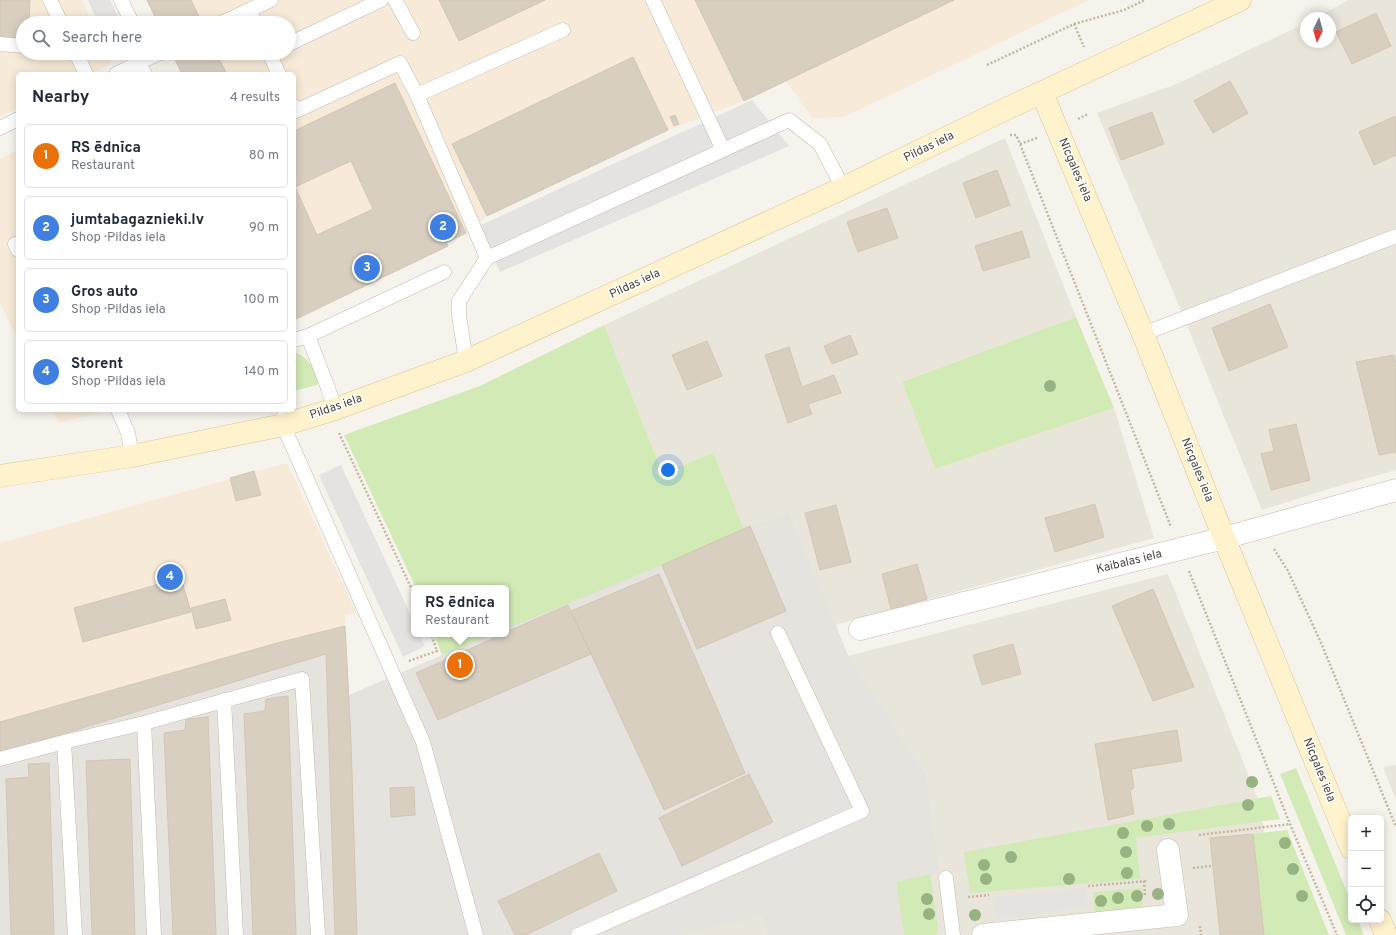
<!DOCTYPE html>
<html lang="en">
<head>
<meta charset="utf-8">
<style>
  body { margin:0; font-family:Overpass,sans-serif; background:#f6f6f7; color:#1f2937 }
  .controls { position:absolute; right:12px; bottom:12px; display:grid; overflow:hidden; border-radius:6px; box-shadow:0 2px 10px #0003 }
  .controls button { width:36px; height:36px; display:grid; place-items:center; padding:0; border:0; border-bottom:1px solid #e0e1e3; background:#fff; color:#1f2937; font:20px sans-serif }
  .compass { position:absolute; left:1300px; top:12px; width:36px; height:36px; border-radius:50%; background:#fff; box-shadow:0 2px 10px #0003; rotate:185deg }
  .you { position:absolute; left:668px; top:470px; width:14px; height:14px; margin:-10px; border:3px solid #fff; border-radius:50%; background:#1a73e8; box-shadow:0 0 0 6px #1a73e833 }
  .badge { display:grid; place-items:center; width:26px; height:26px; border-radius:50%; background:#7c3aed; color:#fff; font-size:13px; font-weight:700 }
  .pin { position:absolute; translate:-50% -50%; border:2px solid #fff; box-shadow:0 1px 4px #0006 }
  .popup { position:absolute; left:411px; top:585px; width:98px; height:52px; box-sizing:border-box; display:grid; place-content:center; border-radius:6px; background:#fff; filter:drop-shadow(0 1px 3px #0005); font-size:13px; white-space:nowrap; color:#747a83 }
  .popup b { font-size:15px; color:#1f2937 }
  .popup::after { content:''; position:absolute; left:50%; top:100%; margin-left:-8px; border:8px solid transparent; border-top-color:#fff }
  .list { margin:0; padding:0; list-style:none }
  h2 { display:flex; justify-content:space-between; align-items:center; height:52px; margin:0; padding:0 16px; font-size:17px }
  h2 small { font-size:13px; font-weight:400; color:#747a83 }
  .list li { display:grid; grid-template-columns:26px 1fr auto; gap:12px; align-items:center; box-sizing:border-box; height:64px; margin:0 8px 8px; padding:0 8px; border:1px solid #e0e1e3; border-radius:6px }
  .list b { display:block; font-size:15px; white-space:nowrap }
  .list p { margin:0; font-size:13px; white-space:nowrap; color:#747a83 }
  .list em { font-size:13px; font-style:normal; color:#747a83 }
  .icon { flex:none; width:22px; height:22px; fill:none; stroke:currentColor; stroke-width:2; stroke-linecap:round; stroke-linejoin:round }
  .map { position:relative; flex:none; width:1396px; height:935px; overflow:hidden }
  .search { position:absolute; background:#fff; box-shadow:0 2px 10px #0003; left:16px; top:16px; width:280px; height:44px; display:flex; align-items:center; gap:10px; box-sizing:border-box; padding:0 14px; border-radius:22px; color:#747a83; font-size:15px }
  .panel { position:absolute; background:#fff; box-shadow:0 2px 10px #0003; left:16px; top:72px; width:280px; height:340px; border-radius:6px }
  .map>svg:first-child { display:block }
</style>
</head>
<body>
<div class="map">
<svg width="1396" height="935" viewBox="0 0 1396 935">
  <rect width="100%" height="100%" fill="#f6f3ec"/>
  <path fill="#eae5da" d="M1349,0H1396V470L1335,487L1262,510L1180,308L1097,113L1179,83L1306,23V42H1330V18H1315Z
    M1005,138L1076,317L902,382L935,469L1114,408L1154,538L835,625L789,512L744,529L713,452L663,474L604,325Z
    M1168,574L1258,799L1284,935H904L930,874L940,873L926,774L848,656Z
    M1396,765V800L1383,767Z
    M762,915L767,935H681Z"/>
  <path fill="#f7ead8" d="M0,0H82L92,23H23V53H106L111,64L90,74H18V108L0,116Z
    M147,0H1089L844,117L812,118L786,81L744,101L668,130L487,216L466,233L446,242L448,246L294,320V74H182L172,53H289V23H158Z
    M18,150V340L0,303V159Z
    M53,410H110L59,423Z
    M287,463L356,612L345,615V626L0,722V543Z"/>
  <path fill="#e6e2dd" d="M789,512L848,655L926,774L940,873L896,882L904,935H767L762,916L681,935H0V722L345,626L349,695L491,634H506V627L744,529Z"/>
  <path fill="#d2eab5" d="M1076,317L1114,408L935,469L902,382Z
    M604,325L663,474L713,452L744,529L662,565L506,629V588H416L344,435L480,386Z
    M294,352C309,358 313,366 319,381L317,385L294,391Z
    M434,634H494L442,655Z
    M1296,768L1351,902V920H1358L1364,935H1346L1280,774Z
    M1271,796L1280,819L1136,838L1140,879L970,893L964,852Z
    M1287,830L1329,935H1264L1253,834Z
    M930,874L938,928L936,935H904L896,882Z
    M1141,888L1143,911L1095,916L1093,892Z"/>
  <path fill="#e5e3e0" d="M88,0H110L121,23H98Z
    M752,100L789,146L500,272L479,226Z
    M341,465L414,622V634H419L425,646L403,657L319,475Z
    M1086,888L1087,907L996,919L993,897Z"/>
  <path fill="#d8cfc1" stroke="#d3c7b4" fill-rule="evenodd" d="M0,0H30L29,23H23V41L0,40Z
    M147,0H191L202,23H158Z
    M439,0H545L459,41Z
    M695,0H954L744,101Z
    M1376,13L1391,46L1352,64L1336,32Z
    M172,53H216L227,74H182Z
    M633,57L668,130L487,216L452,144Z
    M1230,81L1248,113L1213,133L1194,101Z
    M395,83L466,233L446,243L448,246L294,320V131ZM351,161L373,209L317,235L295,187Z
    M1152,112L1164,144L1121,160L1109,128Z
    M675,115L679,124L674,126L670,117Z
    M1396,116V155L1374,165L1359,132Z
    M997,170L1010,205L976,218L963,183Z
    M887,208L898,238L858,252L847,222Z
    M1022,231L1030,257L983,271L975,246Z
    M1270,304L1288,347L1229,371L1212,328Z
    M850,335L858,354L832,364L824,346Z
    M707,341L722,376L687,390L672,355Z
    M789,347L802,387L834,375L841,393L808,404L812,414L788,423L765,355Z
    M1394,355L1396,365V452L1379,455L1356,362Z
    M1296,424L1310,480L1271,490L1261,454L1274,451L1269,430Z
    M254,471L261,495L236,501L230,478Z
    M1095,504L1104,537L1055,552L1045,518Z
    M836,505L851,562L820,570L805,513Z
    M750,526L786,611L697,649L662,565Z
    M917,564L927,599L891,609L882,574Z
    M659,574L745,773L664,810L571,611Z
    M181,578L191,612L83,642L74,608Z
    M1153,589L1194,687L1153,701L1112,606Z
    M225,599L231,620L196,629L191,608Z
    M568,605L591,654L438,720L416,673L503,634H506V632Z
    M345,626L351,741L357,935H335L326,654L0,753V722L277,643Z
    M1013,644L1021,674L982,685L973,655Z
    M288,696L296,935H253L244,714L265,711L266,699Z
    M208,716L216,935H173L164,733L185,730L186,719L207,717Z
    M1177,730L1182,761L1131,769L1134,788L1130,790L1134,814L1108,820L1095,744Z
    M130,759L135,935H92L86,761Z
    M49,763L54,935H11L6,779L29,777L28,764Z
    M749,774L773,822L682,866L659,818Z
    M414,787L415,815L391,817L390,788Z
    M1253,834L1264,935H1220L1210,838Z
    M599,853L617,891L526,935H515L498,901Z"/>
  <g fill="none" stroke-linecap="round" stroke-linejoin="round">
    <defs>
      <path id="lane" d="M50,0L61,23
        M121,0L132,23
        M395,0L413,33
        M653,0L723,150
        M249,11L255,23
        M221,23L271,0
        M0,44L23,46
        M289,44L381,0
        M76,53L86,74
        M269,53L279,74
        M138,63L160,53
        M116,74L138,63L145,74
        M294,106L296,111L400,63L417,95
        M0,128L18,119
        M15,244L18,250
        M487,258L417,95L563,30
        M1143,334L1396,236
        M294,340L308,336
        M466,361L459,315V301L487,258L789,120L820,144L843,188
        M335,409L328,388L308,336L444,272
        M118,410L128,433L132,456
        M285,410L283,425L423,742L476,935
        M224,700L236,935
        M144,723L154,935
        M64,742L75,935
        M0,759L64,742L144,723L302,679L318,935
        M946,878L953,935
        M578,935L862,811L778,633"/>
      <path id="street" d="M860,629L1224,538L1396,490
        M983,935L1177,915L1168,850"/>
      <path id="secondary" d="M1042,93L1143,334L1224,538L1351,848
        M0,476L132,456L283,425L335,409L466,361L843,188L1006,109L1240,0
        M1380,920L1386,935"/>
    </defs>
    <use href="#lane" stroke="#c2bbae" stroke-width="15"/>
    <use href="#street" stroke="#c2bbae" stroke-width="23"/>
    <use href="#secondary" stroke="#d6c79b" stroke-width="23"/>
    <path stroke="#c4b79f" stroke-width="2.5" stroke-dasharray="2 2" stroke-linecap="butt" d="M1074,24L1124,10L1145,0
      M987,65L1074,24L1084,47
      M1078,119L1088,114
      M1010,135H1016L1020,144L1171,527
      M1020,144L1037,138
      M339,433L414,594
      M1274,549L1288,571L1322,645L1396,827
      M1189,571L1290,824L1337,935
      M409,661L437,651L431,634
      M1199,835L1290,824
      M1193,868L1212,866
      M1144,881L1145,896
      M1088,886L1148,881
      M968,897L989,895
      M1200,926L1201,935"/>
    <use href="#lane" stroke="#fff" stroke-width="14"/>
    <use href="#street" stroke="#fff" stroke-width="22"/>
    <use href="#secondary" stroke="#fff3cd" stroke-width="22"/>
  </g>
  <g fill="#97b381">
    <circle cx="1050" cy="386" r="6"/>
    <circle cx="1252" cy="782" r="6"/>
    <circle cx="1248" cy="805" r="6"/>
    <circle cx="1169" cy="824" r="6"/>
    <circle cx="1147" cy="826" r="6"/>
    <circle cx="1123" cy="833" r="6"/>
    <circle cx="1285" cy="843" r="6"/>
    <circle cx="1126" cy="852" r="6"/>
    <circle cx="1011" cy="857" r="6"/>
    <circle cx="984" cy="865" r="6"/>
    <circle cx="1293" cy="869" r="6"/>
    <circle cx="1127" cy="873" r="6"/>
    <circle cx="986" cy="879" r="6"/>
    <circle cx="1069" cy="879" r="6"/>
    <circle cx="1158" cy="894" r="6"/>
    <circle cx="1137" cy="896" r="6"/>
    <circle cx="1302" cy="896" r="6"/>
    <circle cx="1118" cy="898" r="6"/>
    <circle cx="927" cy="899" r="6"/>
    <circle cx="1101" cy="901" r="6"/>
    <circle cx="929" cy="914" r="6"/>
    <circle cx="975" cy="915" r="6"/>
  </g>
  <g text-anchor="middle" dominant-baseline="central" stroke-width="3" stroke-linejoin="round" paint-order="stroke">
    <g font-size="12" fill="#4b4439" stroke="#fff">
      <text transform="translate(929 147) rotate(-26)">Pildas iela</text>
      <text transform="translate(1075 170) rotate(67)">Nīcgales iela</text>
      <text transform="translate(635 284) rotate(-25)">Pildas iela</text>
      <text transform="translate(336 407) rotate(-19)">Pildas iela</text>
      <text transform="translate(1197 470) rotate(68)">Nīcgales iela</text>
      <text transform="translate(1129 562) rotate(-14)">Kaibalas iela</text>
      <text transform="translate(1319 770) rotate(68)">Nīcgales iela</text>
    </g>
  </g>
</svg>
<div class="controls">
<button>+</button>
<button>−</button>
<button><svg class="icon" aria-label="locate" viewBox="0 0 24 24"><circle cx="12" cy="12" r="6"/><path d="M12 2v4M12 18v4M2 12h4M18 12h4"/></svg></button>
</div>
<svg class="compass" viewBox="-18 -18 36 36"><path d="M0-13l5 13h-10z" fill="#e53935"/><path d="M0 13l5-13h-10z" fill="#747a83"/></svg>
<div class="you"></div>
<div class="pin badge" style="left:460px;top:665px;background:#e8710a">1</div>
<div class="popup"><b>RS ēdnīca</b>Restaurant</div>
<div class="pin badge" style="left:443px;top:227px;background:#3f7fe0">2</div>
<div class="pin badge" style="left:367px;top:268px;background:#3f7fe0">3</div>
<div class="pin badge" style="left:170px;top:577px;background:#3f7fe0">4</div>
<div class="search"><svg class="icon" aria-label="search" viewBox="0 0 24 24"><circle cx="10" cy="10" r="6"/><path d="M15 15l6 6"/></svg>Search here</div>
<section class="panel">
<h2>Nearby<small>4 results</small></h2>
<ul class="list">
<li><span class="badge" style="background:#e8710a">1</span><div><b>RS ēdnīca</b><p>Restaurant</p></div><em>80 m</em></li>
<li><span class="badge" style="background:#3f7fe0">2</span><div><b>jumtabagaznieki.lv</b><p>Shop · Pildas iela</p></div><em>90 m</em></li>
<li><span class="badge" style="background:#3f7fe0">3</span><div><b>Gros auto</b><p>Shop · Pildas iela</p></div><em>100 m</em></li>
<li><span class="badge" style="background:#3f7fe0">4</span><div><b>Storent</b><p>Shop · Pildas iela</p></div><em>140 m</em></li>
</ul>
</section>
</div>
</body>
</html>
